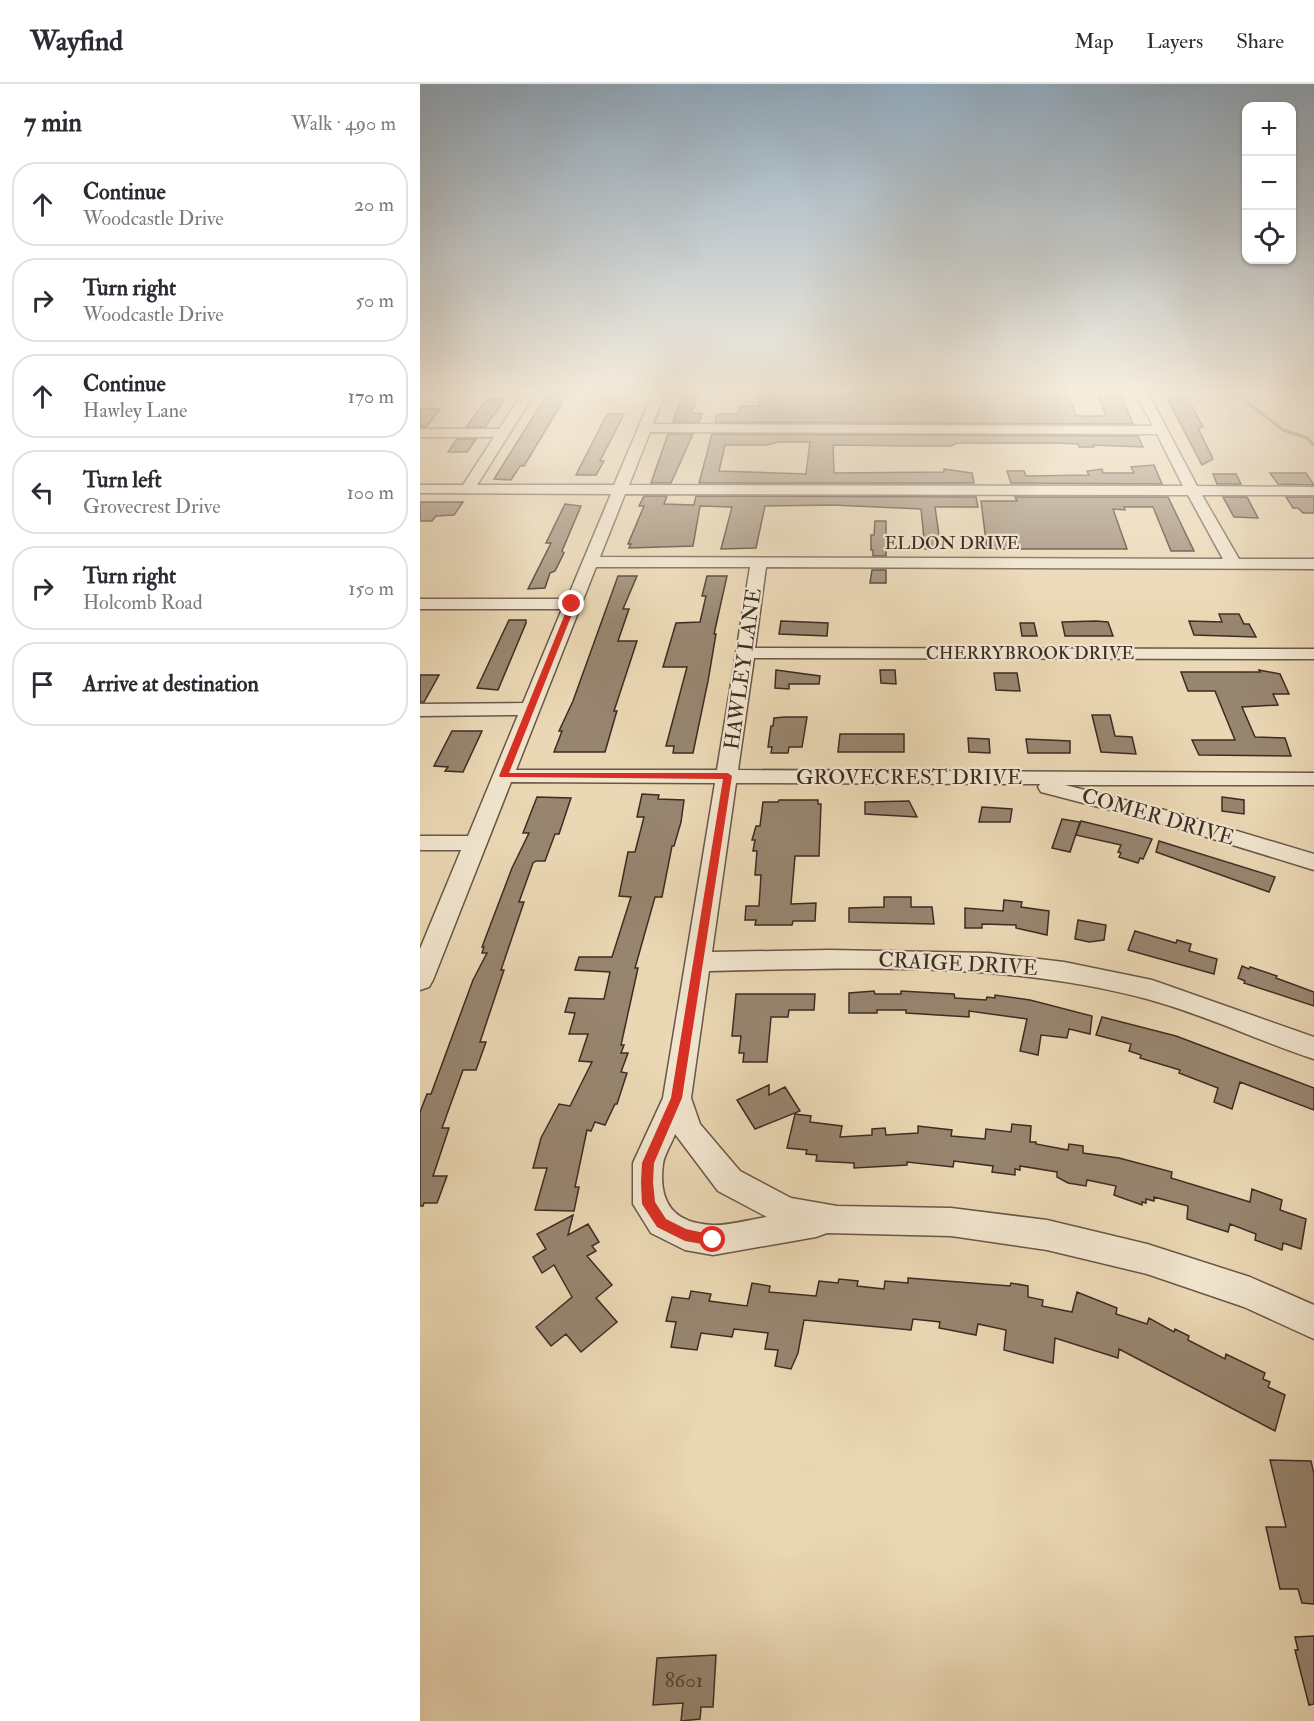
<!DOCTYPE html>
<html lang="en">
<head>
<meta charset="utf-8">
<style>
  body { margin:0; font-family:"IM FELL Double Pica",serif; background:#f7f7f7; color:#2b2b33 }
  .controls { position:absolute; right:18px; top:18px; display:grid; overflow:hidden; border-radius:12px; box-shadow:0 2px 4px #0004 }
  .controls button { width:54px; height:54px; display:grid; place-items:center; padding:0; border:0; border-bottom:2px solid #e1e1e2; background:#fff; color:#2b2b33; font:30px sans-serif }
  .stop { position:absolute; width:18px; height:18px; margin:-14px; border:4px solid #d93025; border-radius:50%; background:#fff }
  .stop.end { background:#d93025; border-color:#fff; box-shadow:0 2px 6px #0008 }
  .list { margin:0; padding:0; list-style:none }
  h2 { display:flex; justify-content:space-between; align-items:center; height:78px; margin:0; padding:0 24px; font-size:26px }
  h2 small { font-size:20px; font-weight:400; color:#7c7c81 }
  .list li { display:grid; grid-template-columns:39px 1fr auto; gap:18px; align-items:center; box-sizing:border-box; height:84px; margin:0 12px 12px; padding:0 12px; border:2px solid #e1e1e2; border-radius:24px }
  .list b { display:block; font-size:22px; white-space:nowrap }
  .list p { margin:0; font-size:20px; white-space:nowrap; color:#7c7c81 }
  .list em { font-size:20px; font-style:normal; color:#7c7c81 }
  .icon { flex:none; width:33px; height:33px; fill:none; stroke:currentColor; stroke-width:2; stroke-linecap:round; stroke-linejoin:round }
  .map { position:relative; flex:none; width:894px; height:1637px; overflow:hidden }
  header { display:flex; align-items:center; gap:36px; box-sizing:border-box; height:84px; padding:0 30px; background:#fff; border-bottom:2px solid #e1e1e2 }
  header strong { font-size:28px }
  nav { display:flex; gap:33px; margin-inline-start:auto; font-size:21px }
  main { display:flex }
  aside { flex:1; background:#fff }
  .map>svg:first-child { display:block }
</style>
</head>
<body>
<header>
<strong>Wayfind</strong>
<nav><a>Map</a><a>Layers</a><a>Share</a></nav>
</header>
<main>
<aside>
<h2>7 min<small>Walk · 490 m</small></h2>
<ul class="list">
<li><svg class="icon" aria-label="ahead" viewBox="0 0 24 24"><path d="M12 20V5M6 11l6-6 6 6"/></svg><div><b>Continue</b><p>Woodcastle Drive</p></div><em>20 m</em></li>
<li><svg class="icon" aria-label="right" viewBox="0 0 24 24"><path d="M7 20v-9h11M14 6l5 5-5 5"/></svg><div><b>Turn right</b><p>Woodcastle Drive</p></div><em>50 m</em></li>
<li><svg class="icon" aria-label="ahead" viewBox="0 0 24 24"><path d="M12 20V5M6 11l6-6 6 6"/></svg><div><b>Continue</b><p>Hawley Lane</p></div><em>170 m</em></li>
<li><svg class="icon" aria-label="left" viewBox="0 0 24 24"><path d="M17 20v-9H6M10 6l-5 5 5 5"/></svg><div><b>Turn left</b><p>Grovecrest Drive</p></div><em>100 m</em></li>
<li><svg class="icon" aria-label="right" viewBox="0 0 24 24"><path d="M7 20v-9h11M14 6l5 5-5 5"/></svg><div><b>Turn right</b><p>Holcomb Road</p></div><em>150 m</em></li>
<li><svg class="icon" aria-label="arrive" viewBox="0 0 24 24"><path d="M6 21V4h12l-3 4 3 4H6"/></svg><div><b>Arrive at destination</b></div></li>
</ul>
</aside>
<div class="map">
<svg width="894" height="1637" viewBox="0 0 894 1637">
  <rect width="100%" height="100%" fill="#ead7b3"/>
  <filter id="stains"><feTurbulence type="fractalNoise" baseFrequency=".00333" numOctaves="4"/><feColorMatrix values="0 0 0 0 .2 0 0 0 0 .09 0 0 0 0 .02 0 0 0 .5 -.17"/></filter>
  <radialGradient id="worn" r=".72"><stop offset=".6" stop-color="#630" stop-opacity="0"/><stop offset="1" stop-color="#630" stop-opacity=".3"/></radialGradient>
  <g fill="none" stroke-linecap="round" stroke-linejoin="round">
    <path stroke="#81705d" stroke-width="3" d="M815,309L863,346L887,354L894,361"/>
  </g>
  <path fill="#97856f" stroke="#3d2c25" stroke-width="1.5" fill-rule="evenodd" d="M128,309H148L104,382H100L91,396L74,395Z
    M340,309H648L656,332H686L678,311H701L713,340L295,338L297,330H317L321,322H339Z
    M262,311H277L272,329L282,330L279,338H253Z
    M750,311H766L783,343L778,344L793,375L782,381L748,316H752Z
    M67,315H85L65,343H46Z
    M0,324L20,325L6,343H0Z
    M187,330H204L180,377H184L176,391H156Z
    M248,350H273L251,399H231Z
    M292,350L718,352L723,363L673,361L674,363H659L658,360L636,359H537L531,362H495L413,361L414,389L524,388V385L552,389L554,399H279ZM358,358H390L386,390L299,387L305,361H347Z
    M37,355H56L47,368H28Z
    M734,381L742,400L591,399L587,387H604L606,392L669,391L667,387L682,385L683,389H714L711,383Z
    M850,389H886L894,401L858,400Z
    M793,390H816L821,400H797Z
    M224,412H247L244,420L274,421L276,412L556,413L558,423H515L521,465H505L501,425L413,421L345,422L336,464L301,465L312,423L280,422L273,462L209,464L211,460H208L224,422H219Z
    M595,413H748L774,467H751L733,423H704L705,426L693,425L707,465H567L561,417H597Z
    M803,413H827L838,434L814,433Z
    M866,413H894V429H883L878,424H873Z
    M0,418H43L34,431L16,432L12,437H0Z
    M145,420L161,422L142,467L144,469L135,487L130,489L125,504L108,505L131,459H126Z
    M455,437H466V472H453V466H451V451H454Z
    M452,486H466V499H450Z
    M198,492H217L203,525H209L198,557H217L194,627H197L196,630L185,668H134L142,647H139L153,617Z
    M287,492H307L294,550H296L288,597L273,669H253L254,662H246L267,583H243L256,539L280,538L286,512H282Z
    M799,530H819L824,540H829L836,553L774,551L769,537L802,538Z
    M89,536H106V539L78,606L57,604Z
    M361,537L408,539L407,552L359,550Z
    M676,537L688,538L693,552H645L642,538Z
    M600,539H614L617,552H602Z
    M356,586L400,592L399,600H369V605L355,604Z
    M460,586H475L476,600L461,599Z
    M839,586L860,590L869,610H853L858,621L822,623L835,653L865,654L871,672L779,671L772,656H815L795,607H768L761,588H840Z
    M574,589H597L600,607L576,606Z
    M0,591H19L4,618H0Z
    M672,631H690L695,652L712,653L716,670L681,668Z
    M365,633H387L382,663H369L368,669H351L352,663H348L351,642H353L354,634Z
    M32,647H62L43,688L25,687L28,683L14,682Z
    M420,650H484V668H418Z
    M548,654L569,655L570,669L549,668Z
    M606,655L650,657V669H608Z
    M222,710L239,711L238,715L264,716L261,738L254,762H252L242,813H235L215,884H218L201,961H204L201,969H208L201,988L207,989L197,1020H195L185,1041L175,1038L171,1047L167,1046L155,1103H159L154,1127L115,1126L127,1084H113L121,1054L139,1020L150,1022L172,978L159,977L168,950H149L155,929L145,928L149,914L184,915L190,888L155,886L159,873H192L211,813L199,812L208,768H215L224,733H217Z
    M117,713L151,714L139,750H135L125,777H116L113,779L99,818H104L81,886H84L60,958H66L56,986H43L22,1044H29L13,1092H27L17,1119H4L3,1122H0V1028L7,1010H11L53,896L67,869H62L64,863H62L92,784L109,749H103Z
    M802,713L824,716V730L802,727Z
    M359,716H398V720H401L399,772H375L371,820L396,819L395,837H373L372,841H335L336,836H325L326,822H339L341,791H335L337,767H333L335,756H332L336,742H340L343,718H358Z
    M489,717L497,733L445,730V718Z
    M562,723L592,725L590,738H559Z
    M642,735L660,738L650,768L632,764Z
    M661,737L706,748L732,755L723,775L720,774L718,779L699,773L701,769L698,768L701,761L656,751Z
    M739,757L855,793L849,808L736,768Z
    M464,813H491V823H512L514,840L429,838V824L464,823Z
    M584,816L602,818L601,823L629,827L627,851L596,844V841L562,840V844H545V824L583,827Z
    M658,836L686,841L684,856L669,858L655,855Z
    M715,847L756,859L757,856L771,860L769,867L797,875L794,890L708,866Z
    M822,882L829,885L830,883L857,892L856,894L894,908V922L824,899L825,897L818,894Z
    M454,907L455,910H481V907L534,910L535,914L566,916L567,913L575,914V911L610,916L672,932L670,950L649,945L647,954L621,951L618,971L600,967L607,935L549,927V933L486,929V926H457V929H429V909Z
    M316,910H395L394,926H369L368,933H351L347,978H323L324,969H319L321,952H312Z
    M682,933L756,952L894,1004V1026L820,998L812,1025L794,1018L798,1004L759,989L760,986L720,974L721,971L709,967L711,960L676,951Z
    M349,1001V1011L365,1003L380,1027L335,1045L317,1016Z
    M375,1030L391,1032L390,1038L422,1042L420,1053L452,1051V1045L465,1044L466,1051L498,1049V1042L532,1046L531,1052L565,1055L566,1045L591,1048L592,1040L611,1042L610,1058H616V1060L648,1066L649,1060L663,1062V1069L699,1074L752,1088L751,1094L830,1118L832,1105L862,1116L860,1126L886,1135L881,1165L863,1159L862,1166L835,1156L836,1150L810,1140L808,1148L767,1135L768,1122L734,1113V1117L726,1115V1119L722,1118V1121L694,1111L696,1102L667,1096L666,1102L648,1099L637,1093V1088L600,1082V1086L595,1085V1091L572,1088L573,1082L534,1077L533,1083L487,1078V1081L434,1084V1079L396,1077L397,1071L386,1070L387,1066L367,1064Z
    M153,1131L148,1151L168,1140L179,1158L172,1162L176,1167L167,1172L192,1201L176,1214L197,1238L161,1268L146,1250L131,1262L116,1243L152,1213L134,1181L122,1189L113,1173L126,1165L117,1150Z
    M488,1194L590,1202L591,1199L608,1202V1213L623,1216L622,1222L652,1228L657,1208L697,1224L696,1230L727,1240L729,1234L754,1248L755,1245L769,1252L768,1256L805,1275L806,1270L845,1289L843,1295L850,1298L848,1303L865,1311L855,1347L699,1265L698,1274L635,1254L633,1279L584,1266L586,1246L558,1240L556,1251L519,1244L520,1238L493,1235L491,1246L384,1236L378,1269L371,1285L355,1282L358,1266L345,1265L348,1249L314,1245L312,1253L281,1249L277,1266L251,1263L256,1238L246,1237L252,1213L269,1215L271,1207L291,1210L289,1217L327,1222L332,1199L350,1202L349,1208L396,1212L399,1197L418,1199L419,1195L438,1197L437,1202L464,1205L465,1197L488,1199Z
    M850,1376L891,1377L894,1390V1520L882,1519L878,1505H860L846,1443H866Z
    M894,1552V1620L889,1621L875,1566H878L875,1553Z
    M296,1571L293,1623H281L280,1635L261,1637L263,1619L233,1621L237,1574Z"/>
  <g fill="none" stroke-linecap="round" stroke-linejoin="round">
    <defs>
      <path id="minor" d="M103,309H115L57,401H194L233,309H245L233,340L733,342L716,309H728L777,402L894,403V411H782L819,475H894V485L346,483L335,564L894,565V575L334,574L318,686L894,689V701H645L760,730L894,770V786L744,740L621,708L618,703L620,700L316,699L292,868L409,866L569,869L644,878L732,896L894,953V975C839,957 783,930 727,915C585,877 435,884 289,887L271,1014L280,1040L320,1087L371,1114L417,1122L531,1124L627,1136L727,1160L830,1193L894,1221V1255L824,1223L727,1190L627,1166L531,1152L407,1149L396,1153L293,1171L265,1166L231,1149L213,1120V1079L243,1014L295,699L91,698L13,896L9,903L0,906V865L41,766H0V752H48L98,631L0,632V620L103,619L142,525H0V515H147L191,410L0,409V401H43L74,353H0V345H79ZM230,348L737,350L763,402L209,401ZM205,410L768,411L803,475L180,473ZM176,483H330L297,686H96ZM255,1050L298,1107L347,1133C330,1135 309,1142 292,1141C253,1139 238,1118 243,1080C244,1071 252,1059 255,1050Z"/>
    </defs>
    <use href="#minor" stroke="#685748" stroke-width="3"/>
    <use href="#minor" fill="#f1e5ce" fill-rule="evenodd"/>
  </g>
  <linearGradient id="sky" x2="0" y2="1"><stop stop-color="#91abc0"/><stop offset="0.57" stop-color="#f6eddd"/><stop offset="1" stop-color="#f6eddd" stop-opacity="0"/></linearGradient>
  <rect width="894" height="539" fill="url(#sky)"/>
  <path fill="#d93025" d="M152,518L156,520L89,689H308L312,692L262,1014L234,1079L233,1098L235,1118L246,1135L266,1145L298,1152L300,1156L298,1160L293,1162L265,1157L237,1143L222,1120L221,1098L222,1079L251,1014L303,695L80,693L79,692L149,520Z"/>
  <g text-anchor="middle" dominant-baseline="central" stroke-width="4.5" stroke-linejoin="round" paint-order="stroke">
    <g font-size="18" fill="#3d2c25" stroke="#f1e5ce">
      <text x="532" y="459">ELDON DRIVE</text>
      <text x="610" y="569">CHERRYBROOK DRIVE</text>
    </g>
    <g font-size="21" fill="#3d2c25" stroke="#f1e5ce">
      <text transform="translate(323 585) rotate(-82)">HAWLEY LANE</text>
      <text x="489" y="693">GROVECREST DRIVE</text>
      <text transform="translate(738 733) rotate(16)">COMER DRIVE</text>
      <text transform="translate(538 880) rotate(3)">CRAIGE DRIVE</text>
    </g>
    <g font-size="21" fill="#544238">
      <text x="264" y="1596">8601</text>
    </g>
  </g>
  <rect width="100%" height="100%" filter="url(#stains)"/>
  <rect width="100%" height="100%" fill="url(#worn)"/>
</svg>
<div class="controls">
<button>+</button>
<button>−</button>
<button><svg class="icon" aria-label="locate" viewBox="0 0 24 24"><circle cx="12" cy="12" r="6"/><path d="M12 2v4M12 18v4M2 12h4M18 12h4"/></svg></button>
</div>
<div class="stop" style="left:293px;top:1156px"></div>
<div class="stop end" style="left:152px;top:520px"></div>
</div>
</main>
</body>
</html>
